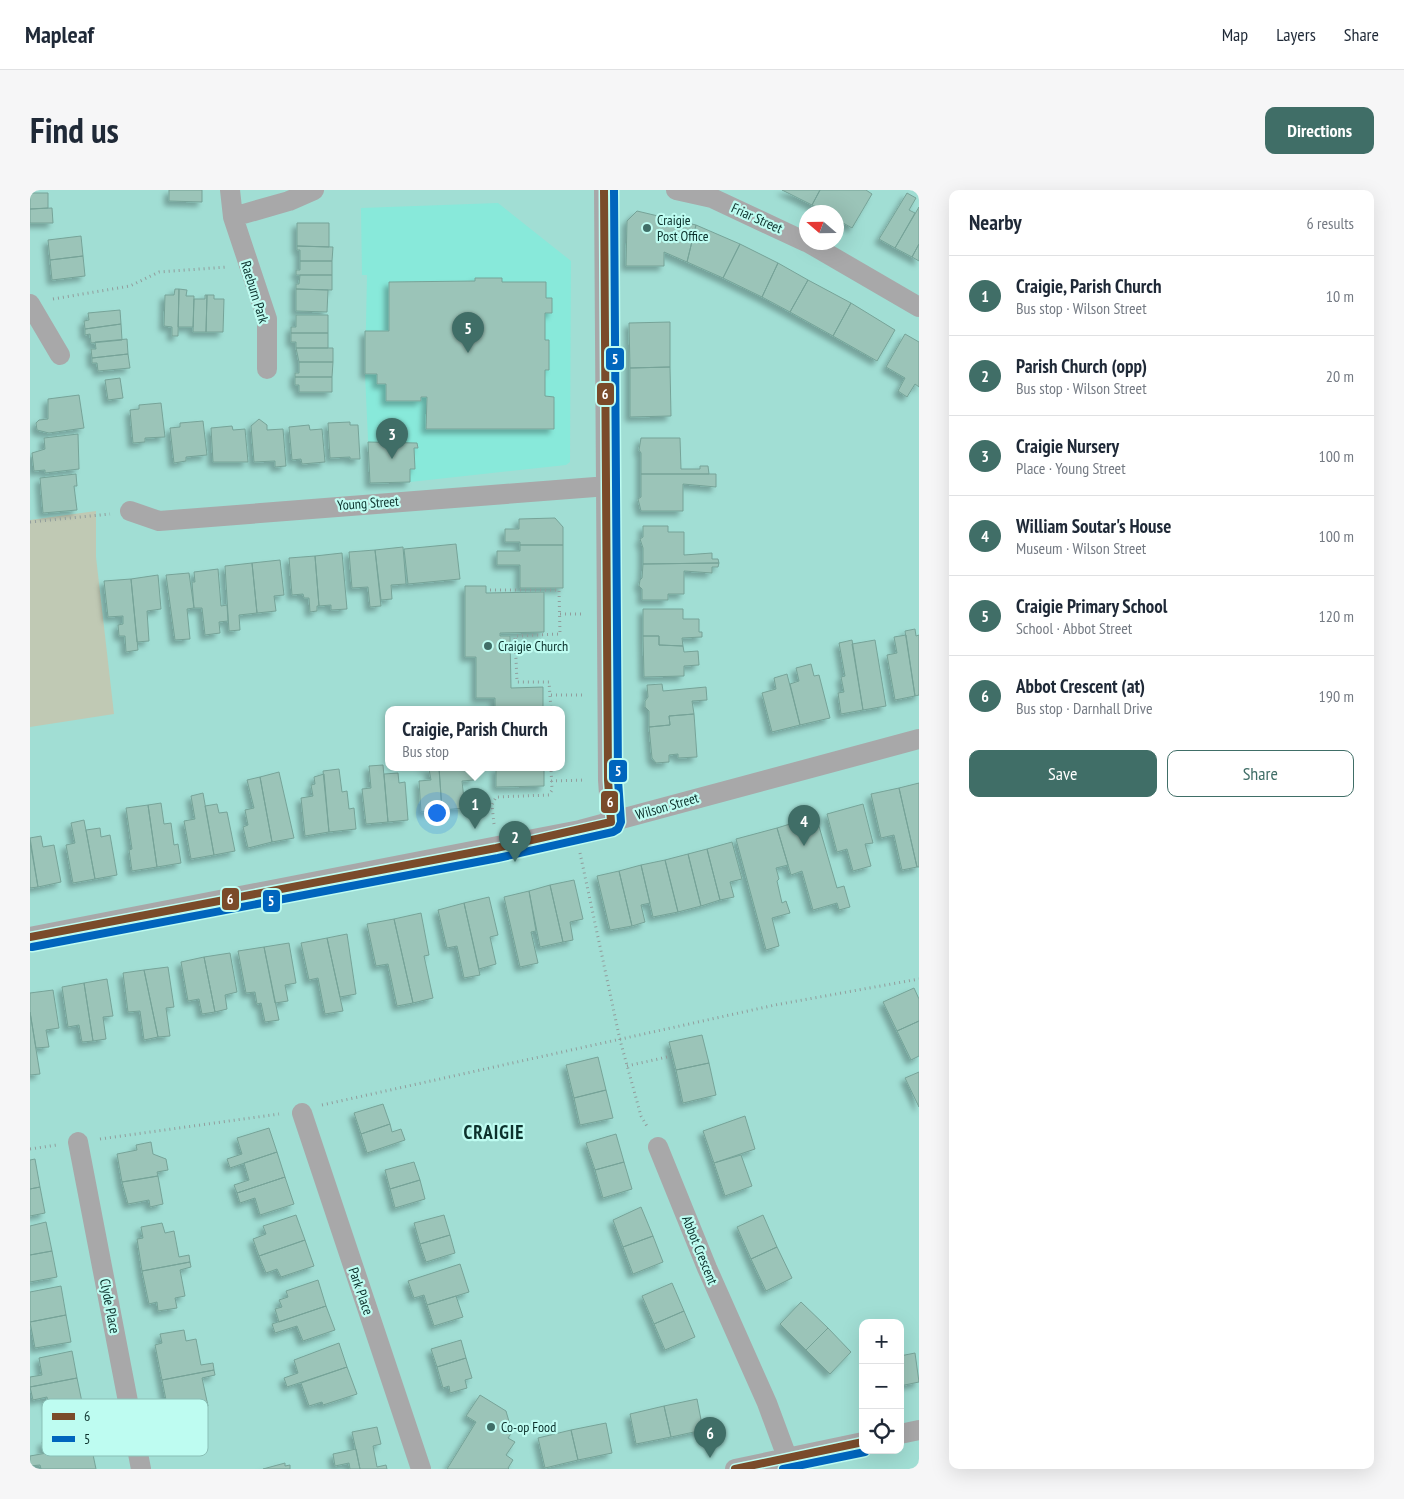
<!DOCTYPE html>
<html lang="en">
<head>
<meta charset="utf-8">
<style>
  body { margin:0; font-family:"PT Sans Narrow",sans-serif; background:#f6f6f7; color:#1f2937 }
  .controls { position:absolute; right:15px; bottom:15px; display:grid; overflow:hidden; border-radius:10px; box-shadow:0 5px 20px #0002 }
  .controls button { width:45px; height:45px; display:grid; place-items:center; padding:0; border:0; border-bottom:1px solid #e0e1e3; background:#fff; color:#1f2937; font:25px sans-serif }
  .compass { position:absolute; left:769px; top:15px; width:45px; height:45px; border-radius:50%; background:#fff; box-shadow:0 5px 20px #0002; rotate:290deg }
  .you { position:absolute; left:406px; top:622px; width:18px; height:18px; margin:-12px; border:4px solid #fff; border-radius:50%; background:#1a73e8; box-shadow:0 0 0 8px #1a73e833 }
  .badge { display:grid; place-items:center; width:32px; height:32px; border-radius:50%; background:#406e67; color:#fff; font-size:16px; font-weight:700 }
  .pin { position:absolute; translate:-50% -41px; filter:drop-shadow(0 1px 2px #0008) }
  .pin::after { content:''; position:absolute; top:26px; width:18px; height:15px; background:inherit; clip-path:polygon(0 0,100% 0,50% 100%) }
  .popup { position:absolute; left:355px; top:516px; width:180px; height:65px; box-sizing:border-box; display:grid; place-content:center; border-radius:10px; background:#fff; filter:drop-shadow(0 1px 4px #0005); font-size:16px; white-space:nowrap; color:#747a83 }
  .popup b { font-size:19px; color:#1f2937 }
  .popup::after { content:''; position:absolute; left:50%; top:100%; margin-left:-10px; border:10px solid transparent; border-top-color:#fff }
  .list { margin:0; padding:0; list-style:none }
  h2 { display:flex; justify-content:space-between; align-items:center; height:65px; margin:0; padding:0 20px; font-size:21px }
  h2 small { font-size:16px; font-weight:400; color:#747a83 }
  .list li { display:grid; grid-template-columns:32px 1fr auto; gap:15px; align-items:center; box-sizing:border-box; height:80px; padding:0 20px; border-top:1px solid #e0e1e3 }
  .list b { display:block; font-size:19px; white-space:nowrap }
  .list p { margin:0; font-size:16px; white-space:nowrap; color:#747a83 }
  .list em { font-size:16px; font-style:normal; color:#747a83 }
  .actions { display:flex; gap:10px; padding:15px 20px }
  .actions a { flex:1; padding:11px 0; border:1px solid #406e67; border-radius:10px; text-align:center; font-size:18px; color:#406e67 }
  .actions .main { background:#406e67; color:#fff }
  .icon { flex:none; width:28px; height:28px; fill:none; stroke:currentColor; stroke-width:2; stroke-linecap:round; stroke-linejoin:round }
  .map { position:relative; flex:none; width:889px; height:1279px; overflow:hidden; border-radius:10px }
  header { display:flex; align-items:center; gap:30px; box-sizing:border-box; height:70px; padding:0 25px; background:#fff; border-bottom:1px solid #e0e1e3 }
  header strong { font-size:24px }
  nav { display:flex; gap:28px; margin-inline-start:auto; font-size:18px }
  .intro { display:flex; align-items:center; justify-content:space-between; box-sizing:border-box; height:120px; padding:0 30px }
  h1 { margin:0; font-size:35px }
  .button { padding:12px 22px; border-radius:10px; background:#406e67; color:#fff; font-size:18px; font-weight:700 }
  main { display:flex; gap:30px; padding:0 30px }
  aside { flex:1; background:#fff; border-radius:10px; box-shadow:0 5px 20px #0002 }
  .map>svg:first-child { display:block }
</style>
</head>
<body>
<header>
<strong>Mapleaf</strong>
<nav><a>Map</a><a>Layers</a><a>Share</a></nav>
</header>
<div class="intro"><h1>Find us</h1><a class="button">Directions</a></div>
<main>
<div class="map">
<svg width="889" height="1279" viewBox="0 0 889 1279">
  <defs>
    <filter id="shadow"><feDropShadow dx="-4.5" dy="4.5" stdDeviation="2.5" flood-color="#0004"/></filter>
  </defs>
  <rect width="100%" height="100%" fill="#a1ded4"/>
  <path fill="#88e9da" d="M468,13L541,71L540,272L536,275L380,292L340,293L335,184L337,85H332L331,18Z"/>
  <path fill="#c0c9b4" d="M66,321V367L84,524L0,537V330Z"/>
  <path fill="#9bc4b8" stroke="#76a398" filter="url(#shadow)" d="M139,0H172V12L139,11Z
    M752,0H790L782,15Z
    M790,0H836L842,4L822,38L806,29V22H795L782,15Z
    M0,3H18V18L0,19Z
    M877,3L886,8L879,20L885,23L865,58L849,49Z
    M889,17V54L882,67L865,58Z
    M22,18L23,33H0V19Z
    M607,21L666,35L657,72L634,62V76H596L597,31Z
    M267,33H299V57L267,56Z
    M666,35L710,54L693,88L657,72Z
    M51,46L53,66L20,70L18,50Z
    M710,54L748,73L732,107L693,88Z
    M889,54V71L882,67Z
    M267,56L303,57L302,71H270V60H267Z
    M53,66L55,86L22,90L20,70Z
    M270,71H302V85H266V80H270Z
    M748,73L778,90L760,122L732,107Z
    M270,85H302V100L266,99V94H269Z
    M445,88H472V92H516V108H522V123H515V150H519V180H515V206L524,207V239H396L397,207H391V211H356V194H347V184H335V141H359V92L445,91Z
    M778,90L821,113L803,146L760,122Z
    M145,99H149L148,146H142V137L134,136L135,105H144Z
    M149,99L157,100L156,106H164L163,137H148Z
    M266,99L298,100L297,122L266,121Z
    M175,105H177L176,142H163L164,109H175Z
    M177,105H184V109H194L193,142H176Z
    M821,113L865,140L847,171L803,146Z
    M90,120L91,134L55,139L54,131L59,130L58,123Z
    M266,125H298V143H261V137H266Z
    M640,132V177L600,178L599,133Z
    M91,134L92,150L61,153L60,144L55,145V139Z
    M261,143H298V158H266V152H261Z
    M875,144L889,152V197L885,194L877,207L868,201L875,188L856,177Z
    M97,149L98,164L62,168L61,159H66L65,152Z
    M266,158H303V172H269Z
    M98,164L100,178L68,181L67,173H62V168Z
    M269,172H303L302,187H265V183H269Z
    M640,177L641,226L600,227V178Z
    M265,187H302V202H269V195H265Z
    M90,188L93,208L78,210L75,190Z
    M49,205L54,238L19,243L7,240L6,233L9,230L18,229V209Z
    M131,213L135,247L115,248V252L103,253L100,220L109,219V215Z
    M229,229L237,235V240L253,239L256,276L245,277V271L224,272L221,236Z
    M173,231L177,265L156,267V271L144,273L140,238L150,237V233Z
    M320,232V235H328L330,269H320V267L300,268L298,233Z
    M279,235L280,240L292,239L295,272L272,274L271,269L262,270L259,237Z
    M202,236L203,240L215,239L218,272H183L181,238Z
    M48,244L49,279L15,283V280L4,281L2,263L15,259L14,248Z
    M611,248H650L651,279H670V276H678L679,284H611V263L609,260Z
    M338,252L387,253L388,258H384L385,279H380V292L340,293Z
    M46,284L47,296H44L47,320L13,323L10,288Z
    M611,284H686V297L653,294V321H611L608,309L611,307Z
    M525,328L533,337V355H490V352H475V339H489V329Z
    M613,336H638V342H654V365L682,363V369H688L689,373L613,374V358L610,349L613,347Z
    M426,354L430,389L378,394L374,359Z
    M490,355H533V398H490V375H467V361H490Z
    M373,357L376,394L361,395L362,409L351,410L345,360Z
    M345,360L351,416L340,417L338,397L322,398L319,362Z
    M312,363L317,419L301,420V415L289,416L285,366Z
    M285,366L289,416H287V421L280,422L279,408H274L273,404L262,405L259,368Z
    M250,370L254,405L244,406L246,421L227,423L222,373Z
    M222,373L227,423L209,425L210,440L199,441L195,376Z
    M689,373L688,377H682V383L654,381V404H638V410H612V399L609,396L610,390L612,388L613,374Z
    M188,379L191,416L197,415L198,431L189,432L190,443L175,445L172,418H164L162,392H165L164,382Z
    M159,383L164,418L157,419L160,449L145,450L136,385Z
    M128,385L131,419L117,421L119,451L107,452L101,389Z
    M101,389L108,460L96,462L95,446H89L88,435L93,434V426L78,427L74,391Z
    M435,396H456V403L514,402V442L470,443V446H480L481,498L513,497V520H465V508H446V467H435Z
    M613,419H653V429H669V442H672V447L652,448L653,456L629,455V446H613Z
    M885,439L886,446L889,445V505L885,506L875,441Z
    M876,445L885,506L865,510L857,465L867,463L864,447Z
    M613,446H629V455L653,456L654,462L668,461L669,475L654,476V486L614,487Z
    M822,450L833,520L811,524L808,503L814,502L811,487L815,486L809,453Z
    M845,450L856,516L833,520L822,454Z
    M781,474L784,486L789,485L800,528L770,535L760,494L769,491L766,478Z
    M757,484L770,535L742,542L732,503L746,499L744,488Z
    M632,494L633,501L676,497L677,510L662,511L664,524L639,526L640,535L619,537V521L615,517V511L618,507L617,495Z
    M664,524L667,567L648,568V564L639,565V572L626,573L622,568L619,537L640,535L639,526Z
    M353,575L358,632L336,634L332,599L341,598L339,576Z
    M392,578H409L412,620L391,622L389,591L401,590L399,579Z
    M409,578H443L444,590L432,591L435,618L412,620Z
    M466,578H514V596L466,597Z
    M309,579L312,602L317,601L319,619L324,618L326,639L299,642L293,581Z
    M249,582L264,648L242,652L230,587Z
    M368,583L369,593L375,592L378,630L358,632L354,584Z
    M294,584L299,642L275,646L271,608L283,606L281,595L285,594L284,587Z
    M230,587L242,652L218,658L213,637L218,635L215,620L224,618L217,590Z
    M889,593V677H887L869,598Z
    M869,598L887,677L872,680L864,645L851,648L841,604Z
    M173,603L184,665L161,669L154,631L165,629L161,606Z
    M131,613L134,634L141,633L144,655L148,654L151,673L127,677L118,615Z
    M187,614L189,623L197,622L205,661L184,665L175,616Z
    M833,614L843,653L835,654L841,676L823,681L817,659L807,662L797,624Z
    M118,615L127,677L102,681L99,660L102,659L96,618Z
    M786,626L807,698L814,696L820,717L809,720L807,713L783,720L772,681L761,685L747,638Z
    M54,630L65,689L43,693L36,655L45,653L41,633Z
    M70,638L71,647L80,645L87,685L65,689L56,640Z
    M747,638L758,675L746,678L749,689L747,691L752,713L756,711L760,723L742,728L749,756L736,760L706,649Z
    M11,646L13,657L24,655L31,692L8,697L0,648Z
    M0,652L8,697L0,698Z
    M702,652L712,689L700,692L704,707L690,710L677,659Z
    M677,659L690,710L671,716L658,664Z
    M658,664L671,716L648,722L635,670Z
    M635,670L648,722L623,727L611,675Z
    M611,675L620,713L611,715L615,732L602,736L589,681Z
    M589,681L602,736L580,740L567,686Z
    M544,690L553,729L540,732L543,750L533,752L520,695Z
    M520,695L533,752L510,757L499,701Z
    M499,701L506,741L501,742L508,773L490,777L474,707Z
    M459,707L468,745L460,747L466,774L449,779L434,713Z
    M434,713L450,785L434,788L427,756L417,758L408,720Z
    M391,723L399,765L394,766L403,808L383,813L364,729Z
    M364,729L383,813L367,816L358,774L346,776L337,734Z
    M317,744L326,804L310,807L297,748Z
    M297,748L313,821L295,824L288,788L279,790L271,753Z
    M259,753L266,793L255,795L258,811L245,813L234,757Z
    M234,757L249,830L235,832L231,813L227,814L225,802L216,803L208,761Z
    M200,763L207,802L195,805L197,819L185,822L174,767Z
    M174,767L185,822L172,824L169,809L158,811L151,772Z
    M138,777L144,817L136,818L140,846L128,847L114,780Z
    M114,780L128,847L114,850L110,821L98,822L93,783Z
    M77,789L83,826L73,827L76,849L63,851L54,793Z
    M54,793L63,851L52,852L49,835L38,837L32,797Z
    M884,798L889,809V831L867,841L853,812Z
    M23,800L29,838L16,840L19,857L6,858L0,822V803Z
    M0,822L10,884L0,885Z
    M889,831V866L881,870L867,841Z
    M672,845L679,873L646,880L639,852Z
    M568,867L576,900L544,908L536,875Z
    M679,873L686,905L653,913L646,880Z
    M889,882V917L875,888Z
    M576,900L583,928L550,935L544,908Z
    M353,914L360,934L331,944L324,923Z
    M715,926L725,959L684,973L673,941Z
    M360,934L362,942L371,939L375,950L337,963L331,944Z
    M239,938L247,962L200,978L197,969L212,964L207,948Z
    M586,944L594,972L565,980L556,953Z
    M121,952L123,964L136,969L138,980L127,982L128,986L92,992L87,964L107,960L106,955Z
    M247,962L255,987L207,1003L204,995L219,990L214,973Z
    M711,965L722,996L695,1006L684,973Z
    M5,969L10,997L0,999V970Z
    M384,972L390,990L360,999L355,980Z
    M594,972L602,999L573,1008L565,980Z
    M128,986L133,1014L120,1017L119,1010L98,1014L92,992Z
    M255,987L264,1014L230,1025L225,1008L210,1013L207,1003Z
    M390,990L395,1009L365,1018L360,999Z
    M10,997L15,1023L0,1026V999Z
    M611,1017L623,1046L593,1057L583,1030Z
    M266,1025L275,1050L229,1066L223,1049L236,1044L233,1036Z
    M414,1025L420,1045L390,1054L384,1033Z
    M733,1025L747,1057L721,1069L707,1037Z
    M16,1032L22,1061L0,1065V1036Z
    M132,1033L135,1043L144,1041L149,1067L159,1065L160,1072L112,1081L107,1049L113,1048L111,1037Z
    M420,1045L425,1063L396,1072L390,1054Z
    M623,1046L633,1072L603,1084L593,1057Z
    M275,1050L284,1076L251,1087L247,1079L236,1083L229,1066Z
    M747,1057L762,1088L736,1101L721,1069Z
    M22,1061L27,1087L0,1092V1065Z
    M160,1072L161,1077L150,1080L155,1106L145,1108L147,1118L128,1121L127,1112L119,1114L112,1081Z
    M430,1074L439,1102L397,1115L394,1105L384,1108L378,1091Z
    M288,1090L296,1116L249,1132L245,1119L252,1117L249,1110L258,1107L256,1101Z
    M642,1093L654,1121L624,1134L612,1106Z
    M31,1096L36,1125L0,1132V1102Z
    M426,1106L433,1127L404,1136L397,1115Z
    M771,1112L798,1138L776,1160L750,1134Z
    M296,1116L305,1140L273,1151L267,1136L245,1143L242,1134Z
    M654,1121L665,1147L635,1160L624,1134Z
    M36,1125L41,1152L5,1158L0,1132Z
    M798,1138L821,1162L800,1184L776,1160Z
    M154,1140L156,1151L166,1149L171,1175L183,1173L184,1180L132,1190L125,1155L132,1153L130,1144Z
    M431,1150L436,1168L407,1177L401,1159Z
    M309,1153L317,1177L257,1197L254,1188L268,1183L264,1170Z
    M42,1161L47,1188L0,1197V1187L12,1185L9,1168Z
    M885,1163L889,1192L870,1196V1166Z
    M436,1168L442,1188L435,1190L437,1198L420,1203L419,1196L413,1198L407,1177Z
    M317,1177L327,1204L293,1215L292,1212L279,1216L271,1193Z
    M184,1180L185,1185L172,1188L178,1216L169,1218L170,1228L160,1230L162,1239L147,1242L144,1231L147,1230L146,1224L139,1225L132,1190Z
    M47,1188L53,1217L20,1223L17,1207L3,1210L0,1197Z
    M450,1205L476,1221L482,1242L478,1248L485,1252L476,1265L483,1270L478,1278L479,1279H417L446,1232L436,1226Z
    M667,1209L673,1240L641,1247L634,1216Z
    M634,1216L641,1247L606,1254L600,1224Z
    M56,1224L61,1255L14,1263L12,1252L25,1249L21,1230Z
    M576,1233L582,1263L548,1270L541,1240Z
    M347,1237L351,1254L343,1256L347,1277L356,1275L357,1279H330L322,1242Z
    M541,1240L548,1270L515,1278L508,1248Z
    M61,1255L66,1279H11L10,1275L0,1276V1266Z
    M326,1259L330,1279H320L319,1273L305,1276L303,1264Z
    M255,1273V1276L260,1275V1279H233Z"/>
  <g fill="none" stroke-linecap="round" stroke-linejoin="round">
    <path stroke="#919d9c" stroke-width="3" stroke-dasharray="1 4" stroke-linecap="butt" d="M23,109L100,96L129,82L197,77
      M0,332L80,324
      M460,400H529L530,444L485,446L487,492H519L521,520
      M530,424H554
      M521,505H555
      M521,591L556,590
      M464,634L462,615L466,607L519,605L522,600L521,578
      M550,663L590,850L611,926L618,938
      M597,876L637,867
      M292,915L745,815L889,789
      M70,949L249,924
      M0,959L27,955"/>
    <path stroke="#a8a8a9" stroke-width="20" d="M200,0L203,27L259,11L284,0
      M574,0L578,590L581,632
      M646,0L682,8L776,52
      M203,27L237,129V179
      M777,52L889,117
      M0,114L30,165
      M100,321L129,331L578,296
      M0,747L550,640L889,549
      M272,923L391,1279
      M48,952L111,1279
      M628,957L677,1078L737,1213L757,1267
      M870,1244L889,1240
      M705,1279L833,1252"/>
    <defs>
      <path id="bus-1" d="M0,747L466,658L581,632L578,590L574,0
        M705,1279L833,1252"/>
      <path id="bus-2" d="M2,757L468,668L583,642L588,639L591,632L588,590L584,0
        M753,1279L835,1262"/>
    </defs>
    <use href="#bus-1" stroke="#befcf1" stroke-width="11"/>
    <use href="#bus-2" stroke="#befcf1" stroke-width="11"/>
    <use href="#bus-1" stroke="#7a4b2a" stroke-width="8"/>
    <use href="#bus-2" stroke="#0065bd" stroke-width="8"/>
  </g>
  <g fill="#406e67" stroke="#befcf1" stroke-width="2">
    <circle cx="617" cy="38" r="5"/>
    <circle cx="458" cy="456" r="5"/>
    <circle cx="461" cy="1237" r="5"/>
  </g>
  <g text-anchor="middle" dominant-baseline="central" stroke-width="4.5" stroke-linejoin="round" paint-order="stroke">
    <g font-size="14" fill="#0c312c" stroke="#befcf1">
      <text transform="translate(727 28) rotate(24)">Friar Street</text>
      <text transform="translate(225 102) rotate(73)">Raeburn Park</text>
      <text transform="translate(338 313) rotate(-4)">Young Street</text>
      <text transform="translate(637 616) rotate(-16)">Wilson Street</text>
      <text transform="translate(670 1060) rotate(68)">Abbot Crescent</text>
      <text transform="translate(331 1101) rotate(71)">Park Place</text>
      <text transform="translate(80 1116) rotate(79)">Clyde Place</text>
    </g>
    <g font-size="14" fill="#0c312c" stroke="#befcf1" text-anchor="start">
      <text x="627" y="30">Craigie<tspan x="627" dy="16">Post Office</tspan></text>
      <text x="468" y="456">Craigie Church</text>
      <text x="471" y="1237">Co-op Food</text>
    </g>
    <g font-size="19" font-weight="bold" letter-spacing="1" fill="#0c312c" stroke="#befcf1">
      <text x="464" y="942">CRAIGIE</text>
    </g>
  </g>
  <rect x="12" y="1209" width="166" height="57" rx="8" fill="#befcf1" stroke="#89bfb6" stroke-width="1"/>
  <rect x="22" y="1223" width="23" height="7" fill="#7a4b2a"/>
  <rect x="22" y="1246" width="23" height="6" fill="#0065bd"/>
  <g font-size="14" fill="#0c312c">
    <text x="54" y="1231">6</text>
    <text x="54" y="1254">5</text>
  </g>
  <g stroke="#befcf1" stroke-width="2">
    <rect x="575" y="157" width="20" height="24" rx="5" fill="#0065bd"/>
    <rect x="566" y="192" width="19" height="24" rx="5" fill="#7a4b2a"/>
    <rect x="578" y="569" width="20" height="24" rx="5" fill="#0065bd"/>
    <rect x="570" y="600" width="19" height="24" rx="5" fill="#7a4b2a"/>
    <rect x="191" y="697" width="19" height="24" rx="5" fill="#7a4b2a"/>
    <rect x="232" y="699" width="19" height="24" rx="5" fill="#0065bd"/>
  </g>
  <g font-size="14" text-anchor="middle" font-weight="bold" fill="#fff">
    <text x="585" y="174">5</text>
    <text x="575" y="209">6</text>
    <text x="588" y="586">5</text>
    <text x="580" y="617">6</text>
    <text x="200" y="714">6</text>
    <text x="241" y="716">5</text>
  </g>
</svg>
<div class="controls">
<button>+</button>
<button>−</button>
<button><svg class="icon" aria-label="locate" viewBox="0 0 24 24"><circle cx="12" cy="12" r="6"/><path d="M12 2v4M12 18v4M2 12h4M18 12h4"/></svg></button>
</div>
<svg class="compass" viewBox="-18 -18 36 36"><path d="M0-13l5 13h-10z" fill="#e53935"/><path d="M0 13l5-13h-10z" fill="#747a83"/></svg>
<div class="you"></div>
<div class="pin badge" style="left:445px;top:639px">1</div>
<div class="popup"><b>Craigie, Parish Church</b>Bus stop</div>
<div class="pin badge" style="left:485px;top:672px">2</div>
<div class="pin badge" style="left:362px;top:269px">3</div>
<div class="pin badge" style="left:774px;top:656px">4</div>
<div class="pin badge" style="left:438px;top:163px">5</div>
<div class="pin badge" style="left:680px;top:1268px">6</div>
</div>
<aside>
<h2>Nearby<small>6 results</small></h2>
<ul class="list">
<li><span class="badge">1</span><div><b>Craigie, Parish Church</b><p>Bus stop · Wilson Street</p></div><em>10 m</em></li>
<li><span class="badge">2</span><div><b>Parish Church (opp)</b><p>Bus stop · Wilson Street</p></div><em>20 m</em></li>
<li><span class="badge">3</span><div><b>Craigie Nursery</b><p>Place · Young Street</p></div><em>100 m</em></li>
<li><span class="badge">4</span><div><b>William Soutar's House</b><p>Museum · Wilson Street</p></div><em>100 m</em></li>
<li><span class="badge">5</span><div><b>Craigie Primary School</b><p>School · Abbot Street</p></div><em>120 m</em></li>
<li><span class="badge">6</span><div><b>Abbot Crescent (at)</b><p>Bus stop · Darnhall Drive</p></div><em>190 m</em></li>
</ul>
<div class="actions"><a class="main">Save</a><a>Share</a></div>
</aside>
</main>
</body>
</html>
